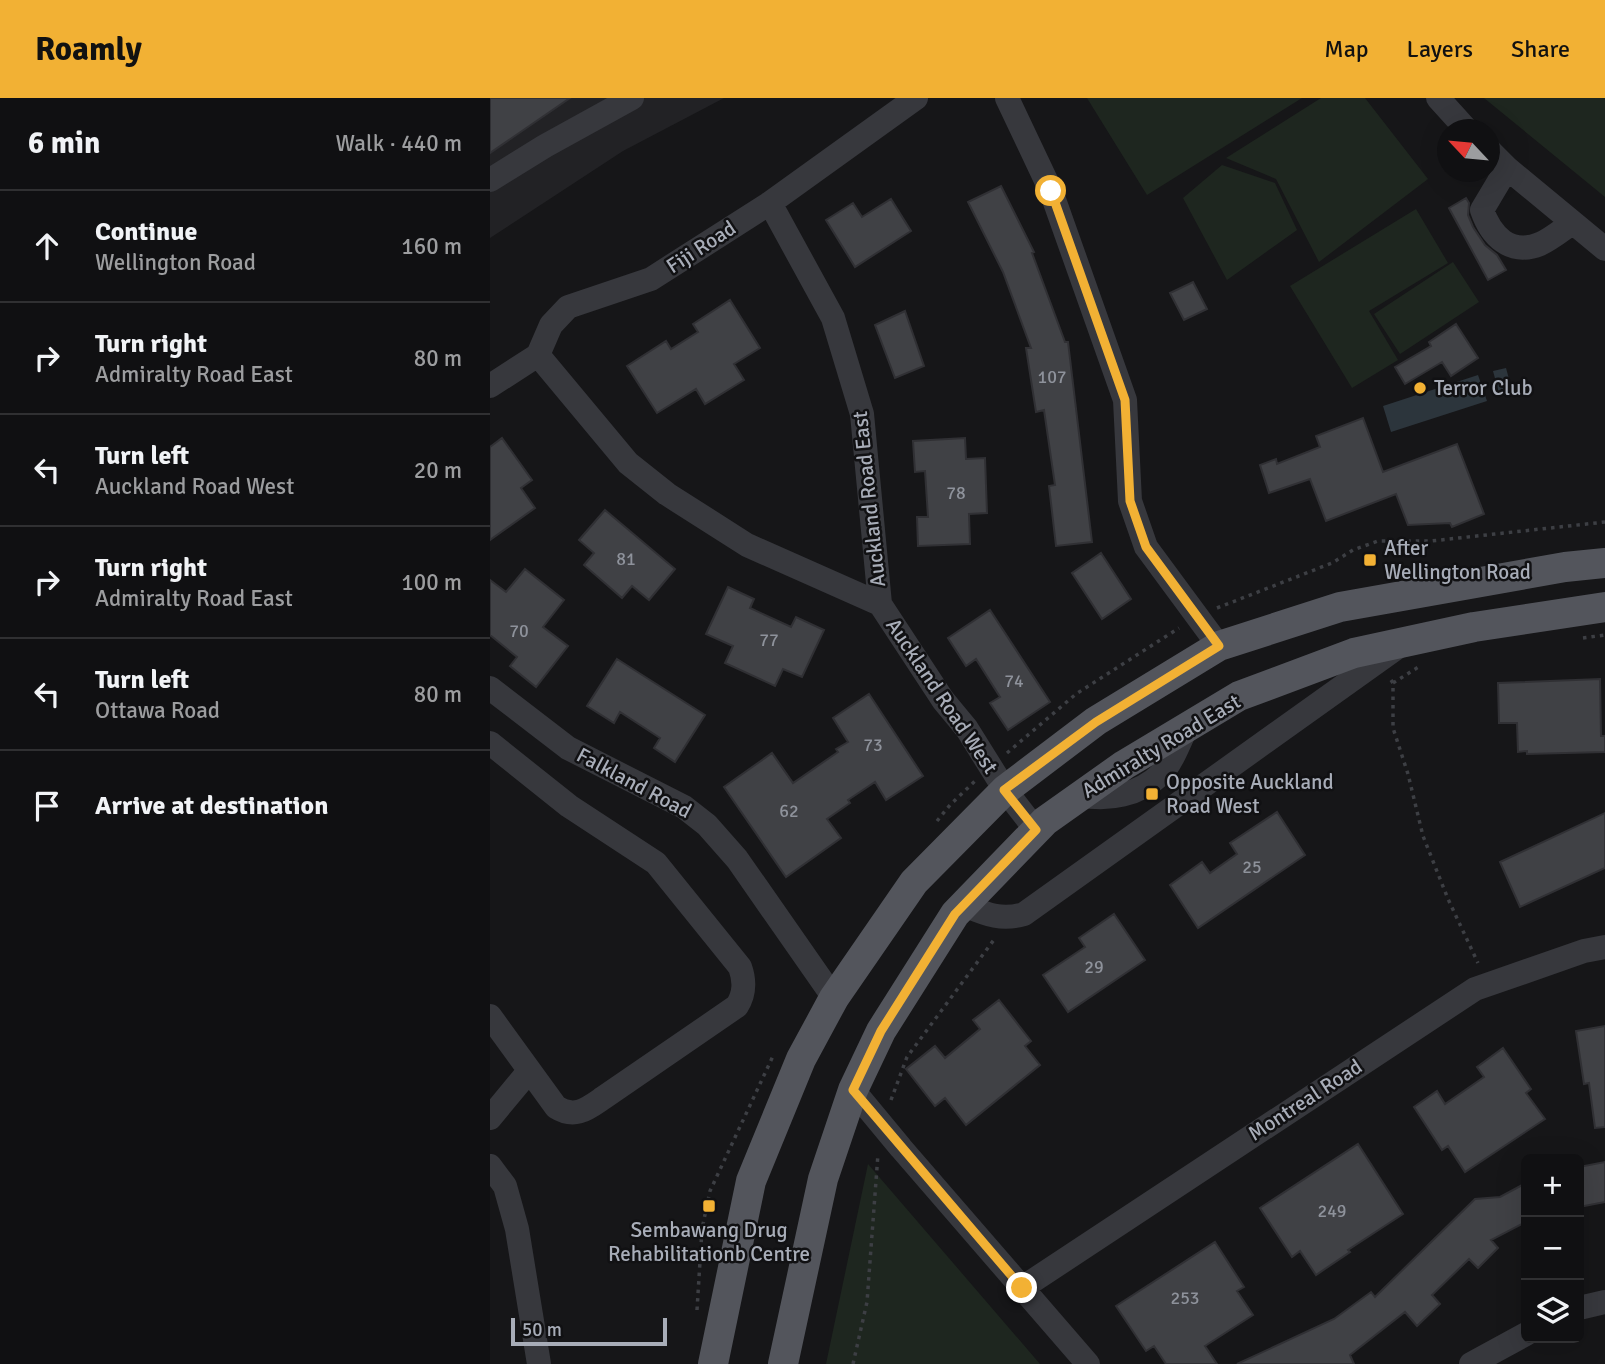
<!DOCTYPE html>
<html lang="en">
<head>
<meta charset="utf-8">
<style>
  body { margin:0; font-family:Signika,sans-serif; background:#1e1e20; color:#f1f3f6 }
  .controls { position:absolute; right:21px; bottom:21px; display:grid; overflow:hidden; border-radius:10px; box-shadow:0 7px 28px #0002 }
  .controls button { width:63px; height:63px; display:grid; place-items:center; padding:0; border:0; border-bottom:2px solid #303032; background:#101012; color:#f1f3f6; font:35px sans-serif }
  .compass { position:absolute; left:947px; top:21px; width:63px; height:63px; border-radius:50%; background:#101012; box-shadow:0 7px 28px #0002; rotate:296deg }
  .scale { position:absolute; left:21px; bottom:18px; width:156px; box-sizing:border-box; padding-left:7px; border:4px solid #a8adb8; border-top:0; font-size:19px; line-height:24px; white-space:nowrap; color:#a8adb8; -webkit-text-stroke:5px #111113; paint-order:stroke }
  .stop { position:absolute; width:21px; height:21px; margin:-16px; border:5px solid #f2b134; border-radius:50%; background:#fff }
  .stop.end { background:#f2b134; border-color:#fff; box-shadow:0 2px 7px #0008 }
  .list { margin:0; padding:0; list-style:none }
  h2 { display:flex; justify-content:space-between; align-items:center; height:91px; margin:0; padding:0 28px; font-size:30px }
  h2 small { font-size:23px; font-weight:400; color:#9c9d9f }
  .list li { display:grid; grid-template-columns:46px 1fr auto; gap:21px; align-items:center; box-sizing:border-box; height:112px; padding:0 28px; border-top:2px solid #303032 }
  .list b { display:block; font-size:26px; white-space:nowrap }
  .list p { margin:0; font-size:23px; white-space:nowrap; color:#9c9d9f }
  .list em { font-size:23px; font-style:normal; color:#9c9d9f }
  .icon { flex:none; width:38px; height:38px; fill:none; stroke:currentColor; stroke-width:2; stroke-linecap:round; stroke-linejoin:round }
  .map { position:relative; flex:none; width:1115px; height:1266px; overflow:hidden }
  header { display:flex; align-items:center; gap:42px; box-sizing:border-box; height:98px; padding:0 35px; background:#f2b134; color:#111 }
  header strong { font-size:33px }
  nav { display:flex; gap:38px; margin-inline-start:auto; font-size:24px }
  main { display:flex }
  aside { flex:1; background:#101012 }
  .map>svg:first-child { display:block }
</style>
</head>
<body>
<header>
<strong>Roamly</strong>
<nav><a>Map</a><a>Layers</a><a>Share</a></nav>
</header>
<main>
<aside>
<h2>6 min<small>Walk · 440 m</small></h2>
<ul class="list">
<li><svg class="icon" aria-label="ahead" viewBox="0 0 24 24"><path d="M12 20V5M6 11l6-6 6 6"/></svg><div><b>Continue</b><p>Wellington Road</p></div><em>160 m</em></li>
<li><svg class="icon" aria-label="right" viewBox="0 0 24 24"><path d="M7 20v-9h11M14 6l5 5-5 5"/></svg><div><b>Turn right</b><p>Admiralty Road East</p></div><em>80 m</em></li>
<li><svg class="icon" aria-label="left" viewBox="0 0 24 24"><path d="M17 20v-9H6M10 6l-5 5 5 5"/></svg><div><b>Turn left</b><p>Auckland Road West</p></div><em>20 m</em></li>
<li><svg class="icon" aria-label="right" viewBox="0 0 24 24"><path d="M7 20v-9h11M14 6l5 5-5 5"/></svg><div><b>Turn right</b><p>Admiralty Road East</p></div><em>100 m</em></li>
<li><svg class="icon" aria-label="left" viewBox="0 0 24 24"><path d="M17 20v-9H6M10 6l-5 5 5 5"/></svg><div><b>Turn left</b><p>Ottawa Road</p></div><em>80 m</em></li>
<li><svg class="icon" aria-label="arrive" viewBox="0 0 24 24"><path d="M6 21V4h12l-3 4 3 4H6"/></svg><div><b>Arrive at destination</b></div></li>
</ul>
</aside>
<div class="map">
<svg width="1115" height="1266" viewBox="0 0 1115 1266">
  <rect width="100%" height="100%" fill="#161618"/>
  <path fill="#222225" d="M0,0H234L133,53L0,140Z"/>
  <path fill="#1e261f" d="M597,0H812L657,97Z
    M831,0H875L938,81L829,164L786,81L736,60Z
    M994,0H1115V99Z
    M732,67L785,85L807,132L737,182L693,100Z
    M926,111L958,165L879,213L908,262L862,290L800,188Z
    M963,164L989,204L910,256L884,216Z
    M378,1066L550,1266H336Z"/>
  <path fill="#2c353c" d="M1016,270L1022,292L1009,295L1003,273Z
    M988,277L997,303L901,334L893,308Z"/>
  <path fill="#404145" stroke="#303034" stroke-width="2" d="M0,0H80L0,55Z
    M511,88L544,154L542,155L575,244H578L602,444L566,448L559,388L565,387L554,312L546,314L536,250H541L513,174L478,104Z
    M976,100L979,105L978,117L983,129L995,147L1007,157L1016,172L998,182L959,110Z
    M401,101L421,133L365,169L336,122L363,105L372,119Z
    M703,184L717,211L694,222L680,195Z
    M240,202L270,250L244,266L254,282L215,306L206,291L167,315L137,268L176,243L181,251L208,234L203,226Z
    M415,213L434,268L405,280L385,227Z
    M966,226L988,260L961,278L952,264L915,286L905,269L941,248L939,244Z
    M873,320L893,374L967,346L994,416L962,429L960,425L918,427L906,396L836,423L820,381L779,395L770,367L786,361L787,366L830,349L826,338Z
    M12,340L42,382L31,390L45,410L0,442V349Z
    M475,340L476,361L495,360L497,415L479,416L480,446L428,448L427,419H438L435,373L425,374L423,343Z
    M115,412L185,471L159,502L142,488L132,500L94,467L104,455L89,442Z
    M611,455L641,501L612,521L582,475Z
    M35,471L74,502L53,529L78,548L46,589L20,568L27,559L0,537V482L16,494Z
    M238,489L264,501L260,510L301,529L306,519L334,532L312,579L293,571L285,588L235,565L243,548L216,536Z
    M500,512L560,604L518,632L500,605L510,599L486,561L476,568L458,540Z
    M127,561L215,617L185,664L164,650L170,640L130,614L124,625L97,608Z
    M1110,581L1111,638H1115V654L1037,656V653L1028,654L1027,625H1009L1008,585Z
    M379,596L433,678L396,702L385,684L358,702L360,705L337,721L351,740L296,779L234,689L282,655L303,685L348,654L346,651L358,644L343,620Z
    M787,714L815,757L708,830L680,787L712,764L720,775L747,756L740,745Z
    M1115,715V770L1030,809L1010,764Z
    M624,816L655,862L578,914L553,877L595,849L589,840Z
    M509,902L541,943L535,948L550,967L476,1027L455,1000L445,1008L416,971L445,948L455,960L490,931L483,922Z
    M1115,928V1029L1105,1030L1099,985L1094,986L1086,933Z
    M1013,950L1041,991L1036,995L1055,1021L975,1074L958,1048L952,1052L924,1009L947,993L955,1006L994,979L987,969Z
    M868,1046L913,1116L858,1152L860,1154L826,1177L810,1153L802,1159L770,1110Z
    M1115,1064V1104L1089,1109V1069Z
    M1036,1085V1124L1001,1142L1008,1150L988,1170L979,1161L942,1197L950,1206L927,1228L915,1214L860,1257L864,1266H747L844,1221L881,1194L885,1199L985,1101L1010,1099Z
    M725,1144L754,1189L747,1193L763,1217L715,1248L727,1266H676L664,1248L656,1253L626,1208Z"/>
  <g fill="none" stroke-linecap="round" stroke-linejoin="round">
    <path stroke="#3d3f44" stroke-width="3.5" stroke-dasharray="3.5 5" stroke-linecap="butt" d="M727,510L842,465L863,452L888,443H941L1115,424
      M1093,540L1115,537
      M901,582L903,585V630L918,676L933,738L958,801L988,865
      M903,585L930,568
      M517,655L586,596L689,530
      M447,723L460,707L485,683
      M401,1002L417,959L506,839
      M207,1212L212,1131L220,1093L283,958
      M363,1266L377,1204L388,1056"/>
    <path stroke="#37383d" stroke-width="24" d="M517,0L561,93L635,302L640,403L656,449L729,548
      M948,0L977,32
      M1000,53L1017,70L1115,151
      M1017,70L992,112C1001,138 1020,158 1050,146C1061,141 1072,132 1082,125
      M0,82L55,48L142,0
      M280,105L343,220L372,316L390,506
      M48,257L138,365L177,396L257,447L390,506L453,602L477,631L515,692L546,732
      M0,288L48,257L61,227L78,209L161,181L280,105L426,0
      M0,590L78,650L194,709L217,727L247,761L344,900
      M0,645L79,708L166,765L250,869C255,883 255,895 247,908L113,1000C97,1011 85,1021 66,1009L0,918
      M590,697C618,703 649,697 671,676C682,665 690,643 697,628
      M474,807C496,816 511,823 534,816L912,546
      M363,992L411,1050L598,1266
      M0,1020L39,973
      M0,1068L15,1088L27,1131L49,1266
      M532,1190L985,891L1094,853L1115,849
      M1089,1210L1115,1204
      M981,1266L1036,1236"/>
    <path stroke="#53555c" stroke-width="30" d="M223,1266L261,1083L311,961L344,900L424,784L515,692L606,623L729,548L850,509L1075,469L1115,465
      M293,1266L333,1081L363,992L391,933L465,816L555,723L634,667L749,598L864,555L984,529L1115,509"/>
  </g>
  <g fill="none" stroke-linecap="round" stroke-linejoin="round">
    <path stroke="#f2b134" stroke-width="9" d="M532,1190L363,992L391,933L465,816L546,732L514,692L606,624L729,548L656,449L640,403L635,302L561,93"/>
  </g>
  <g fill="#f2b134" stroke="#111113" stroke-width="2.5">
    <circle cx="930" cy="290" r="7"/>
    <rect x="873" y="455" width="14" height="14" rx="3.5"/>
    <rect x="655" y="689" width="14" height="14" rx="3.5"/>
    <rect x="212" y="1101" width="14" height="14" rx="3.5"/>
  </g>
  <g text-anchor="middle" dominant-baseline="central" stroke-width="5" stroke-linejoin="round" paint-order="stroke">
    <g font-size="18" fill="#8e929b">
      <text x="562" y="279">107</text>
      <text x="466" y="395">78</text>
      <text x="136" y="461">81</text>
      <text x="29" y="533">70</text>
      <text x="279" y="542">77</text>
      <text x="524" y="583">74</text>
      <text x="383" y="647">73</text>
      <text x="299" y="713">62</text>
      <text x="762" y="769">25</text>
      <text x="604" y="869">29</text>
      <text x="842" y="1113">249</text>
      <text x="695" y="1200">253</text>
    </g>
    <g font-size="21" fill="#a8adb8" stroke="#111113">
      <text transform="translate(211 149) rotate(-33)">Fiji Road</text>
      <text transform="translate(379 401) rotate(-96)">Auckland Road East</text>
      <text transform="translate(452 598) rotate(56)">Auckland Road West</text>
      <text transform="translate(671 648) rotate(-31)">Admiralty Road East</text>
      <text transform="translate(144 685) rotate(28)">Falkland Road</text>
      <text transform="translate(815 1002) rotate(-33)">Montreal Road</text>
    </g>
    <g font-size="21" fill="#a8adb8" stroke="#111113" text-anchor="start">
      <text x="944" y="290">Terror Club</text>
      <text x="894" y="450">After<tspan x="894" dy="24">Wellington Road</tspan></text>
      <text x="676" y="684">Opposite Auckland<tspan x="676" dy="24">Road West</tspan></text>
      <text x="219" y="1132" text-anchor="middle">Sembawang Drug<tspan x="219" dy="24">Rehabilitationb Centre</tspan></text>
    </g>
  </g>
</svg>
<div class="controls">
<button>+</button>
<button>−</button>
<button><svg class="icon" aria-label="layers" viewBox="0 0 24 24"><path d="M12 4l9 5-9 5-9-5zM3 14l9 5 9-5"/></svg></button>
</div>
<svg class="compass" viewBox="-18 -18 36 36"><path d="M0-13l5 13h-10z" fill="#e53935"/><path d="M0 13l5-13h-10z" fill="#9c9d9f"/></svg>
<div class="scale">50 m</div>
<div class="stop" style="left:561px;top:93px"></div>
<div class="stop end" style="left:532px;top:1190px"></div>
</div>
</main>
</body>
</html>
